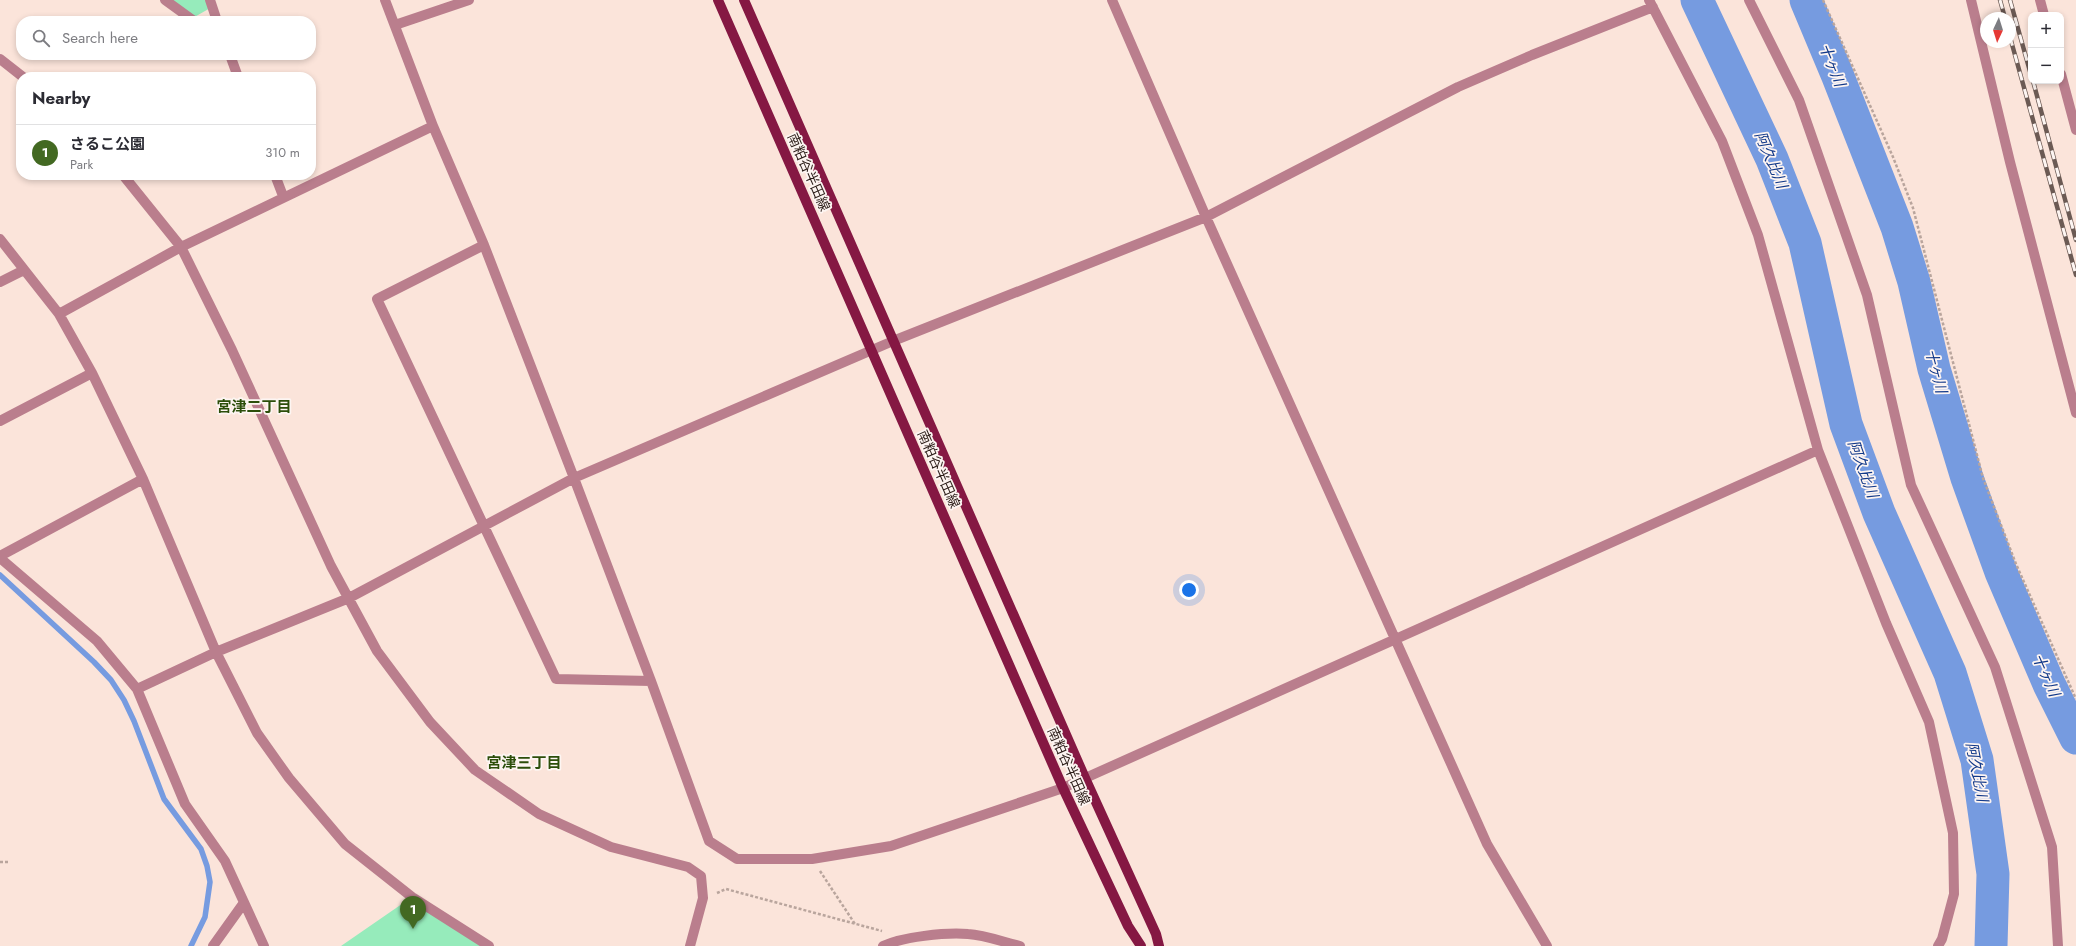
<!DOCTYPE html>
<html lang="en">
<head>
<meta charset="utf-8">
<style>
  body { margin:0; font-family:Jost,"Noto Sans JP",sans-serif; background:#f2f2f3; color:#2b2b33 }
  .controls { position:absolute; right:12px; top:12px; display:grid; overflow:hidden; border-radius:8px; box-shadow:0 2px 6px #0003 }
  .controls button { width:36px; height:36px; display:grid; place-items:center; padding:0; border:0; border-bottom:1px solid #e1e1e2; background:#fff; color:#2b2b33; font:20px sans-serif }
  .compass { position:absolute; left:1980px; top:12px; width:36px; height:36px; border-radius:50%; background:#fff; box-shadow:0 2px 6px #0003; rotate:184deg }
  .you { position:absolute; left:1189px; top:590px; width:14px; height:14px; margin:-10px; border:3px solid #fff; border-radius:50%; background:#1a73e8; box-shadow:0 0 0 6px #1a73e833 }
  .badge { display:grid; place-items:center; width:26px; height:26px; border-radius:50%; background:#436922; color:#fff; font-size:13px; font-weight:700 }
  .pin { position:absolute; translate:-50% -33px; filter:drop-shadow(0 1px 2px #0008) }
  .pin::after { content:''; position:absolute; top:21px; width:14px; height:12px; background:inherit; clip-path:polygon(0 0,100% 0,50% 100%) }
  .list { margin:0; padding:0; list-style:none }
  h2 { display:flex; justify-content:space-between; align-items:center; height:52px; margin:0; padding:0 16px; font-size:17px }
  h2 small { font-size:13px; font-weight:400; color:#7c7c81 }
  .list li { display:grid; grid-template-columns:26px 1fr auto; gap:12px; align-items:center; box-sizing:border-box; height:56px; padding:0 16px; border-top:1px solid #e1e1e2 }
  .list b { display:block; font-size:15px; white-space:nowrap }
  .list p { margin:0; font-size:13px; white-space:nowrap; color:#7c7c81 }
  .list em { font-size:13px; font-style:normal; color:#7c7c81 }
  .icon { flex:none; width:22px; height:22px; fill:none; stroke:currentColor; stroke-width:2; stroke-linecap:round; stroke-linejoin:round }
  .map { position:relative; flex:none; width:2076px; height:946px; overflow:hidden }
  .search { position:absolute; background:#fff; box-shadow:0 2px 6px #0003; left:16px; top:16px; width:300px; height:44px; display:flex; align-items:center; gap:10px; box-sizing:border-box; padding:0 14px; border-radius:16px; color:#7c7c81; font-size:15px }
  .panel { position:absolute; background:#fff; box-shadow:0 2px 6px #0003; left:16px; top:72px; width:300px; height:108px; border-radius:16px }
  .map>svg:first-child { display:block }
</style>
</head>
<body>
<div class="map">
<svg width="2076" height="946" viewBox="0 0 2076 946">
  <rect width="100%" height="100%" fill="#fbe4da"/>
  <path fill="#96ebbb" d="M165,0H209L212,7L191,19Z
    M412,897L482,946H341Z"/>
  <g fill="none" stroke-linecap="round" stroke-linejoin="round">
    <path stroke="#769be0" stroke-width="5.5" d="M0,575L94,662L111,680L124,700L134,721L164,799L201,849L207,866L210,882L205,917L191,946"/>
    <path stroke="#769be0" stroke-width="33" d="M1697,0L1772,159L1805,243L1846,424L1879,513L1950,673L1977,760L1993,874L1991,946
      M1806,0L1837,74L1897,227L1914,282L1934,369L1967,478L2001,572L2049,684L2076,738"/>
    <path stroke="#b9a59d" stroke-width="2.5" stroke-dasharray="3 2" stroke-linecap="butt" d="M1823,0L1893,157L1913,208L1983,478L2016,564L2076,699
      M0,862H10
      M820,871L855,924
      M717,893L726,889L882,931"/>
    <path stroke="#ba7e8d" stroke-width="10" d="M165,0L194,21
      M210,0L217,21
      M385,0L433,126L484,245L574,478L651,681L709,841L737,859H812L891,846L1063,788L1818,450
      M1112,0L1206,217L1487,844L1547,946
      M1649,0L1722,141L1758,235L1818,450L1886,623L1929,722L1953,833L1954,894L1942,939L1938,946
      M1749,0L1799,100L1867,295L1911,485L1995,667L2052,847L2058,946
      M1971,0L2010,162L2076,413
      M2040,0L2044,15
      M395,25L469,0
      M230,55L238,77
      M0,59L23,77
      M2061,74L2076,130
      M123,175L181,247L232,350L331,566L377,651L430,722L475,770L539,814L611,847L688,867L701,876L703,898L690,946
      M275,175L283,196
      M0,239L59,314L92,373L143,479L216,652L257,733L289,778L345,844L412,897L489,946
      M484,245L377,299L556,679L651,681
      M0,282L24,270
      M59,314L181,247L433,126
      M0,421L92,373
      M0,556L143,479
      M0,558L97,641L137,689L185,804L225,861L264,946
      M137,689L216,652L349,598L574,478L893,341L1206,217L1458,87L1532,55L1653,7
      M213,946L243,904
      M883,946C902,937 946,932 968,934C985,935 1003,942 1020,946"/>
    <path stroke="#851843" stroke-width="10" d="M718,0L1063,788L1128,926L1141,946
      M744,0L1085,778L1156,934L1159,946"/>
    <defs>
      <path id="rail" d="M2000,0L2005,18
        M2010,0L2031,75
        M2010,37L2076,275
        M2033,81L2076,240"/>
    </defs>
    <use href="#rail" stroke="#6b5a54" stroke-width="4.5"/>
    <use href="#rail" stroke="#fdf5f2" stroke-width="3" stroke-dasharray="9" stroke-linecap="butt"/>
  </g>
  <g text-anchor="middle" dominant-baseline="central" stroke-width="3.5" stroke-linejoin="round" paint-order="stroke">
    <g font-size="14" fill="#2d1f1a" stroke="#fdf5f2">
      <text transform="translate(809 172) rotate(66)">南粕谷半田線</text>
      <text transform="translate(939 469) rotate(66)">南粕谷半田線</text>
      <text transform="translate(1069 766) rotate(66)">南粕谷半田線</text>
    </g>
    <g font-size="15" font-style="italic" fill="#123989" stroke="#fdf5f2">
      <text transform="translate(1832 65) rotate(68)">十ヶ川</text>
      <text transform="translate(1771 160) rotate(67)">阿久比川</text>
      <text transform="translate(1936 371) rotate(75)">十ヶ川</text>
      <text transform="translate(1863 469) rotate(70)">阿久比川</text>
      <text transform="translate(2046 675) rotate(66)">十ヶ川</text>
      <text transform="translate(1977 772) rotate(79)">阿久比川</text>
    </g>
    <g font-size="15" font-weight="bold" fill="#2c4e0a" stroke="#fdf5f2">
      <text x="254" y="407">宮津二丁目</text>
      <text x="524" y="763">宮津三丁目</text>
    </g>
  </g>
</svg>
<div class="controls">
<button>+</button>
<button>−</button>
</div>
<svg class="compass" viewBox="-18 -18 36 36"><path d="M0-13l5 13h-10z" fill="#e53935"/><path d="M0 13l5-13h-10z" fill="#7c7c81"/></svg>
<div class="you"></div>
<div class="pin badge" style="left:413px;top:929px">1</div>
<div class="search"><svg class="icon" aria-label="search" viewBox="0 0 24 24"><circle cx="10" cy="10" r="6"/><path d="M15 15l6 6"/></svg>Search here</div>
<section class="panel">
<h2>Nearby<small></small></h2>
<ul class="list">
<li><span class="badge">1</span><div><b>さるこ公園</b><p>Park</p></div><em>310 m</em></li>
</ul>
</section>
</div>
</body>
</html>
